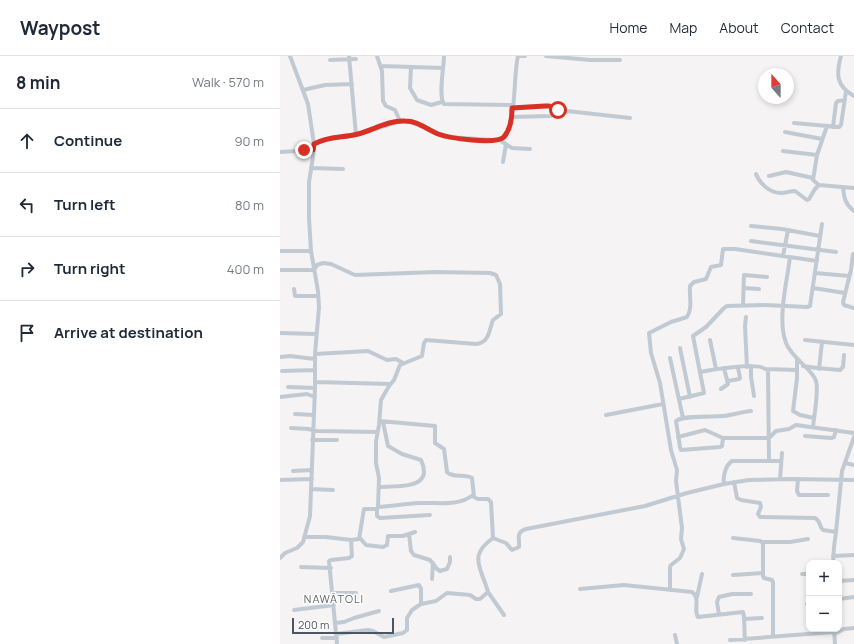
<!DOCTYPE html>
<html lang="en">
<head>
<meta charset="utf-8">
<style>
  body { margin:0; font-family:Manrope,sans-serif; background:#f6f6f7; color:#1f2937 }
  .controls { position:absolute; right:12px; bottom:12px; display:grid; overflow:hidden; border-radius:8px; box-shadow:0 2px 6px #0003 }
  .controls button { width:36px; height:36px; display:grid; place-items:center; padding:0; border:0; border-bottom:1px solid #e0e1e3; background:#fff; color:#1f2937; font:20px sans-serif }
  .compass { position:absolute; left:478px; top:12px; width:36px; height:36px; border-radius:50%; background:#fff; box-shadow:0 2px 6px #0003; rotate:339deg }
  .scale { position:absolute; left:12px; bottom:10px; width:102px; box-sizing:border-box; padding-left:4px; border:2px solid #4a5661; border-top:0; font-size:11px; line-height:14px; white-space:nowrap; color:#4a5661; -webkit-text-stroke:3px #fff; paint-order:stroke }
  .stop { position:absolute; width:12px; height:12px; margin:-9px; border:3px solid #d93025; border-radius:50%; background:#fff }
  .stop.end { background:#d93025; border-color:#fff; box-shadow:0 1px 4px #0008 }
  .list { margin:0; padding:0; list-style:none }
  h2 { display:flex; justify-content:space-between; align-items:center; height:52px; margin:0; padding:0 16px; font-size:17px }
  h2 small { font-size:13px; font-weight:400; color:#747a83 }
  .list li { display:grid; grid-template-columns:26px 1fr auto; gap:12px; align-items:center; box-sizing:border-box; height:64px; padding:0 16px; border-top:1px solid #e0e1e3 }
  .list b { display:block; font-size:15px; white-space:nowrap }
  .list em { font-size:13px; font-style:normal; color:#747a83 }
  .icon { flex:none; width:22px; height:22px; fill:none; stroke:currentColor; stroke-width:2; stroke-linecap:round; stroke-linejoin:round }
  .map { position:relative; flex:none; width:574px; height:588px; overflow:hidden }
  header { display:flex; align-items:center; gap:24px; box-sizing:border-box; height:56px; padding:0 20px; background:#fff; border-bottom:1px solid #e0e1e3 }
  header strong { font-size:19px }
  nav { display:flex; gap:22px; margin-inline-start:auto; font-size:14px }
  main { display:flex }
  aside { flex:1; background:#fff }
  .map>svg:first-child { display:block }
</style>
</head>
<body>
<header>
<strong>Waypost</strong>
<nav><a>Home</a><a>Map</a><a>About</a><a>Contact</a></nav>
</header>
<main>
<aside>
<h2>8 min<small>Walk · 570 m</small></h2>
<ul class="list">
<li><svg class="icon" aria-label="ahead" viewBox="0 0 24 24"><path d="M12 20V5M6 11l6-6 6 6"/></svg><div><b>Continue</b></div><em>90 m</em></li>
<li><svg class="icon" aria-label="left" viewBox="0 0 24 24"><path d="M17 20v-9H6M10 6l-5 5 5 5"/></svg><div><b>Turn left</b></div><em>80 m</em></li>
<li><svg class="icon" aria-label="right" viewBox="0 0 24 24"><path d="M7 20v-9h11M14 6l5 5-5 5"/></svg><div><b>Turn right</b></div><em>400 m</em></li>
<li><svg class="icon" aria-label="arrive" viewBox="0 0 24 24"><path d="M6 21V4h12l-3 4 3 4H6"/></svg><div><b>Arrive at destination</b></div></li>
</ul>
</aside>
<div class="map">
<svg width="574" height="588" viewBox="0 0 574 588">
  <rect width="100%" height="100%" fill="#f5f3f3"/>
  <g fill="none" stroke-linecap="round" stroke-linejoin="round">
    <path stroke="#c1cad2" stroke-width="4" d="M69,0L76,79
      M97,0L102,15L103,45L106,50L115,54L120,65
      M164,0C164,11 158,40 164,48L233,49
      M238,0H245
      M266,0L310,4H340
      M561,0C556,18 556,30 574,40
      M50,4L76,3
      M101,10L163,12
      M131,11L130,32L137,44L151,49L162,46
      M23,34L45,29L72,28
      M232,52L265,50H269L278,54L350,62
      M232,61L270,60L287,56
      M514,67L559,71L561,69L566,35
      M547,70L537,99L533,124L539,129L574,132
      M553,71L556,47L558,45L565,44
      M505,76L542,83
      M219,84L232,92L250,93
      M34,88L50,82L76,79L120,65L134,66L159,78L168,81L214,84C217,84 220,84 223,81C237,70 233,19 238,0
      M503,95L537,99
      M0,96L33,94
      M223,106L226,88
      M31,112L63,113
      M476,118C480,128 490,137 501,137C506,137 510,135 515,135L527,144L529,143L535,133L539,129
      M489,120L506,116L533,122
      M563,131C564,142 565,148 574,155
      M471,170L502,173L540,180
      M471,185L556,196
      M0,195H31
      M573,198L571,214L563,246L564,249L574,252
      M503,200L508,174
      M510,201C507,226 497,263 506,287C512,303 532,312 536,325C539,334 534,361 533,371
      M0,214H34L37,209L43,207L51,208L75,219L156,216L210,217L216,219L220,228L221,258L213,264C209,274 210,286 196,288L146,284L144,287L142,300L120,309L114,324L109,330L101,344L99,369L96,385V407L99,422L98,451L97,453H84L79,483L71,484L46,481H24
      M535,217L569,220
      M464,232L479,233
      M533,232L565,237
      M14,233L15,240H38
      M463,249L464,219L487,221
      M466,261L465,270L467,311
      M0,277L36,278
      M430,284L436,313
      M525,284L574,289
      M400,292L410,341
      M35,298L88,295L107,304L116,303L123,307
      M0,301L10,300L35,303
      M390,302L403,362
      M517,303V322L513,355L520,359L534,362
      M471,310V321L474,340
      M523,310L537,312L560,314L563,311L564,299
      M488,313L489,405
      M539,313L542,286
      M2,315L35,314
      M420,316C432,314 477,306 485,313L517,314
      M448,325L459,323L460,322L458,311
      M35,326L110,328
      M8,331L35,332
      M441,333L448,328L444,312
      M0,341L27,338L35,341
      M399,343L424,337L413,280L426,271L444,252L447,250L485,249L527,251L530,250L542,168
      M15,358L34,359
      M326,359L383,348
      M100,365L155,370V387L164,393L167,416C174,423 184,417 192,422L194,441L198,443H208L211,446L213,482L226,487L232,494L239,491C240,482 235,477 246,473L365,450L407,437L444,428L469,424L510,423L574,424
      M11,372L28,373L37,375L97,376
      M525,380L551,382L554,381L556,374
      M398,381L425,374L443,382H489L496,375L509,373L516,369L574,377
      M443,382L442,390L440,391L401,394L400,391L396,365C404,359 432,361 443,360C452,359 462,356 471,355
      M32,384H57
      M565,407L574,409
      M13,415L32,414
      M500,423L502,397
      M518,423L517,435L519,439H548
      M0,424L32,423
      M454,426L457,442L461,444L480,447L481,451L478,458L480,461L535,462C541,465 539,471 543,474L556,476
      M444,428C443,420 445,410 452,405H501
      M99,431C112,430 142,433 144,417C144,412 143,408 141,404L122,398L108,390L103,366
      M31,433L53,434
      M98,451C112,450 125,448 139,447C157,446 178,451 193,439
      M97,453V460L100,462L150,459
      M129,478L131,495L134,499L150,504L157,513L160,515L167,513L170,506V501
      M80,482L86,489L103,491L107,489L108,480H123L135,476
      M453,482L480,485L483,487V520L484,522L492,524L493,526V581
      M482,486H510L528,483
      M553,500L574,499
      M0,502L5,497L17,492L23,486L30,460L35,332V298L39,251L38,235L31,195L29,162V126L33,101L34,88L28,48L10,0
      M553,507L554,491L556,476L562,415L574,381
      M21,511L51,512
      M522,518H529
      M453,519L483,517
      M152,523L153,507
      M559,525L574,524
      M300,533L344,529L412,536C421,542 413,554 418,561L463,556C465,561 464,577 465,584
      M390,534V511L391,509L400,502L404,493L401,483L402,472L396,425L397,414L391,394L380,327L371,297L369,277L391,266L407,261C413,252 409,240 410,230L414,226L426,223L431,211L441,209L443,193H455L537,205
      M111,535L139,529L141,533V548
      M208,536L224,559
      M53,537H76
      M417,541L422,518
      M559,543L574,541
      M527,548H529
      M14,554L54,549
      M439,559L437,546L439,541L452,538H471
      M464,563L482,562
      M55,567L64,566L74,562L99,555
      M554,573L555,588
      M56,578L88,574L93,575L104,581L123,577L127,574V562L132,554L141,548L156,545L167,537L190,539L196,543H200L208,536C206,526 194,506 200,496C202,491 209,485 213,482
      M554,578L564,573L574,572
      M395,579L397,588
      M42,582H57
      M450,584L554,576
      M57,588L49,505L51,504L69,502L72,500L71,484"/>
  </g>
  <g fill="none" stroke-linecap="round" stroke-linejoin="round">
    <path stroke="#d93025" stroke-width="5" d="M24,94H33L34,88C48,80 63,82 78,78C93,74 109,64 125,65C138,65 146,73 158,78C169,82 216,89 224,81C231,73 232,61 232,52L265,50H269L278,54"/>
  </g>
  <g text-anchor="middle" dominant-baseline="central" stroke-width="3" stroke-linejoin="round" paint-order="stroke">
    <g font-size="11" letter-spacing="1" fill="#5f6368" stroke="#fff">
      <text x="54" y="542">NAWĀTOLI</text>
    </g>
  </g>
</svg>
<div class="controls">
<button>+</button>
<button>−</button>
</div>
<svg class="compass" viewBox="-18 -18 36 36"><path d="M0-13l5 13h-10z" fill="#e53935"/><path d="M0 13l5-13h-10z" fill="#747a83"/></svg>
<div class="scale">200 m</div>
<div class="stop" style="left:278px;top:54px"></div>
<div class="stop end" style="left:24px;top:94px"></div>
</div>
</main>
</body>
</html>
